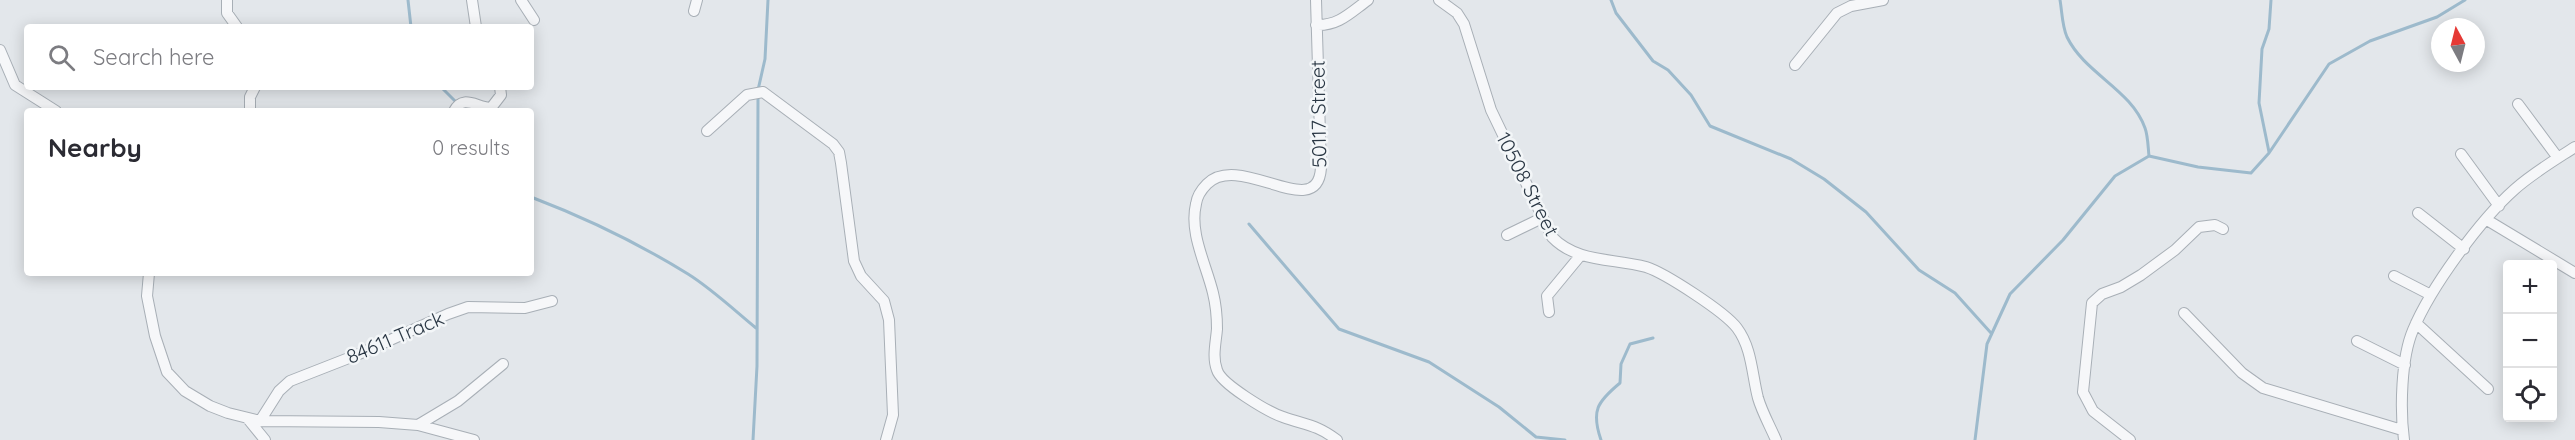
<!DOCTYPE html>
<html lang="en">
<head>
<meta charset="utf-8">
<style>
  body { margin:0; font-family:Quicksand,sans-serif; background:#f2f2f3; color:#2b2b33 }
  .controls { position:absolute; right:18px; bottom:18px; display:grid; overflow:hidden; border-radius:6px; box-shadow:0 3px 15px #0003 }
  .controls button { width:54px; height:54px; display:grid; place-items:center; padding:0; border:0; border-bottom:2px solid #e1e1e2; background:#fff; color:#2b2b33; font:30px sans-serif }
  .compass { position:absolute; left:2431px; top:18px; width:54px; height:54px; border-radius:50%; background:#fff; box-shadow:0 3px 15px #0003; rotate:353deg }
  .list { margin:0; padding:0; list-style:none }
  h2 { display:flex; justify-content:space-between; align-items:center; height:78px; margin:0; padding:0 24px; font-size:26px }
  h2 small { font-size:20px; font-weight:400; color:#7c7c81 }
  .icon { flex:none; width:33px; height:33px; fill:none; stroke:currentColor; stroke-width:2; stroke-linecap:round; stroke-linejoin:round }
  .map { position:relative; flex:none; width:2575px; height:440px; overflow:hidden }
  .search { position:absolute; background:#fff; box-shadow:0 3px 15px #0003; left:24px; top:24px; width:510px; height:66px; display:flex; align-items:center; gap:15px; box-sizing:border-box; padding:0 21px; border-radius:6px; color:#7c7c81; font-size:22px }
  .panel { position:absolute; background:#fff; box-shadow:0 3px 15px #0003; left:24px; top:108px; width:510px; height:168px; border-radius:6px }
  .map>svg:first-child { display:block }
</style>
</head>
<body>
<div class="map">
<svg width="2575" height="440" viewBox="0 0 2575 440">
  <rect width="100%" height="100%" fill="#e3e7eb"/>
  <g fill="none" stroke-linecap="round" stroke-linejoin="round">
    <path stroke="#9dbacc" stroke-width="3" d="M408,0L411,27
      M1611,0L1616,13L1653,61L1668,70L1691,95L1710,126L1791,159L1824,179L1866,212L1919,270L1955,293L1991,333
      M2060,0C2062,11 2062,26 2067,37C2085,74 2131,89 2145,128C2148,136 2148,147 2149,156
      M441,87L457,103
      M758,90L765,59L768,0
      M2269,152L2259,103L2262,49L2269,29L2271,0
      M531,197C586,218 638,243 688,274C712,289 734,310 756,328
      M1249,224L1339,329L1429,362L1499,407L1536,437L1565,440
      M753,440L757,366L758,97
      M1601,440C1591,411 1597,402 1620,383L1621,364L1630,344L1653,338
      M1975,440L1987,344L2010,294L2063,240L2115,176L2149,156L2198,167L2251,173L2269,153L2329,64L2370,41L2437,17L2465,0"/>
    <defs>
      <path id="street" d="M227,0V13L237,27
        M472,0L476,27
        M521,0L534,20
        M1316,0L1321,168C1317,224 1240,151 1207,184C1201,190 1197,196 1196,204C1189,233 1206,264 1213,293C1216,305 1217,317 1217,329C1216,342 1212,357 1217,370C1221,384 1268,412 1283,417C1305,425 1316,424 1337,440
        M1439,0L1457,13L1464,24L1491,110L1552,237C1577,263 1613,258 1646,267C1665,273 1725,312 1737,328C1752,348 1752,375 1758,398C1762,412 1770,426 1776,440
        M694,11L697,0
        M1316,25C1339,26 1351,12 1368,0
        M0,50L15,85L56,111
        M1795,65L1837,13L1851,6L1883,0
        M2518,104L2558,158
        M250,111V97L255,87
        M454,111C463,94 476,107 491,108L501,95L500,87
        M707,131L747,95L763,92L833,144L839,152L841,163L854,261L861,276L884,301L889,320L893,415L886,440
        M2461,154L2499,206
        M2418,213L2464,249
        M2487,220L2575,273
        M1507,235L1542,218
        M149,273L147,296L155,336L167,372L185,391L210,406L228,413L260,421L379,422L418,425L474,440
        M2394,276L2431,295
        M1549,312L1547,296L1580,256
        M2184,313L2242,373L2263,388L2402,430
        M2416,323L2488,389
        M2357,341L2405,365
        M248,419L265,440
        M260,421L279,391L290,381L359,354L448,314L468,307L525,308L552,301
        M418,425L458,401L503,364
        M2130,440L2093,411L2083,392L2092,303L2102,294L2121,287L2141,275L2175,250L2199,227L2215,225L2223,229
        M2404,440C2400,410 2401,358 2413,330C2431,287 2480,220 2515,189C2533,173 2555,160 2575,147"/>
    </defs>
    <use href="#street" stroke="#a8afb6" stroke-width="12"/>
    <use href="#street" stroke="#f6f7f9" stroke-width="10"/>
  </g>
  <g text-anchor="middle" dominant-baseline="central" stroke-width="5" stroke-linejoin="round" paint-order="stroke">
    <g font-size="20" fill="#2a3744" stroke="#f3f6f8">
      <text transform="translate(1318 114) rotate(-91)">50117 Street</text>
      <text transform="translate(1528 184) rotate(63)">10508 Street</text>
      <text transform="translate(395 337) rotate(-23)">84611 Track</text>
    </g>
  </g>
</svg>
<div class="controls">
<button>+</button>
<button>−</button>
<button><svg class="icon" aria-label="locate" viewBox="0 0 24 24"><circle cx="12" cy="12" r="6"/><path d="M12 2v4M12 18v4M2 12h4M18 12h4"/></svg></button>
</div>
<svg class="compass" viewBox="-18 -18 36 36"><path d="M0-13l5 13h-10z" fill="#e53935"/><path d="M0 13l5-13h-10z" fill="#7c7c81"/></svg>
<div class="search"><svg class="icon" aria-label="search" viewBox="0 0 24 24"><circle cx="10" cy="10" r="6"/><path d="M15 15l6 6"/></svg>Search here</div>
<section class="panel">
<h2>Nearby<small>0 results</small></h2>
<ul class="list">
</ul>
</section>
</div>
</body>
</html>
